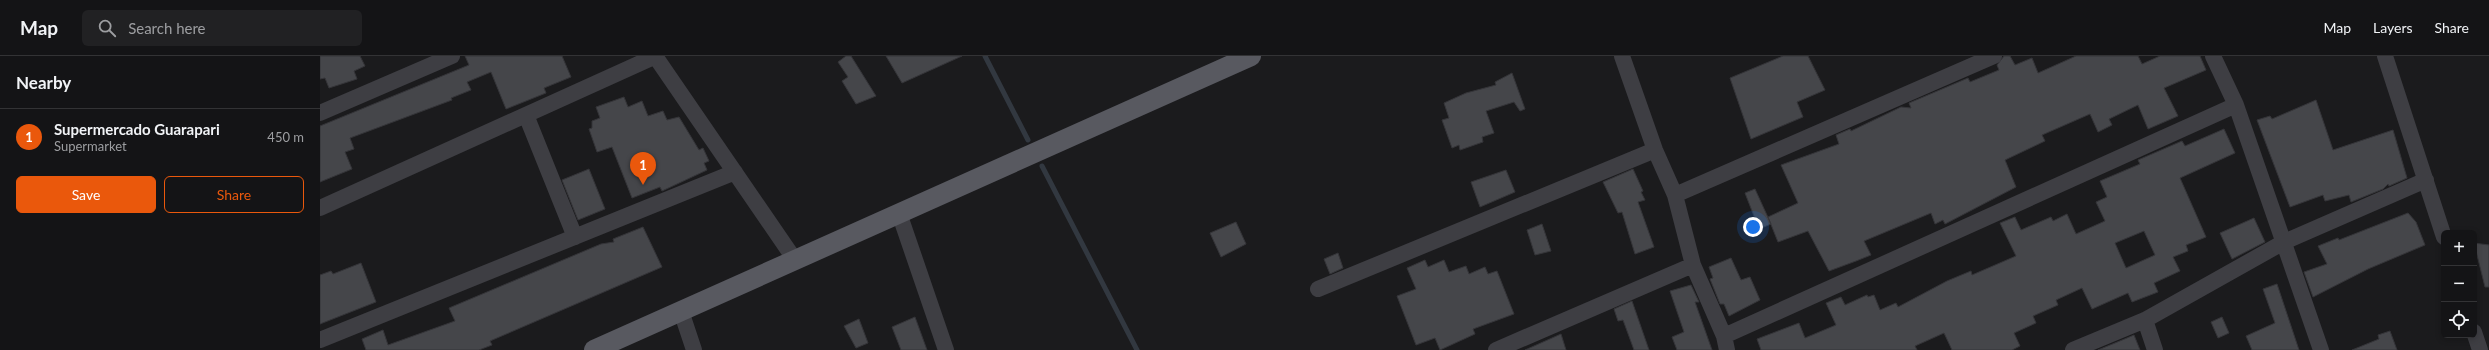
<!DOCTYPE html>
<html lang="en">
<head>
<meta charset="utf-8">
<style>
  body { margin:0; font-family:Lato,sans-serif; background:#212123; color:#f1f3f6 }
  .controls { position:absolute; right:12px; bottom:12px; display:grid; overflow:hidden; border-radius:6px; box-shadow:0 2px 6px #0003 }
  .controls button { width:36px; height:36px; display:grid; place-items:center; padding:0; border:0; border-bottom:1px solid #333335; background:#141416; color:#f1f3f6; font:20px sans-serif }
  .you { position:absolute; left:1433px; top:171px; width:14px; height:14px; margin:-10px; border:3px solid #fff; border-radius:50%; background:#1a73e8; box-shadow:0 0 0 6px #1a73e833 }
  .badge { display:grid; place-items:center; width:26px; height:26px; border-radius:50%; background:#ea580c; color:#fff; font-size:13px; font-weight:700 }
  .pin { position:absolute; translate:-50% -33px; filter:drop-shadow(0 1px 2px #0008) }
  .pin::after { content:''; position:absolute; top:21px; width:14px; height:12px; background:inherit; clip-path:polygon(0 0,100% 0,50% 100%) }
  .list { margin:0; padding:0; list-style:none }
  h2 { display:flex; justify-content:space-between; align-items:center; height:52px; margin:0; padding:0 16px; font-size:17px }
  h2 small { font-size:13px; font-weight:400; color:#9d9ea1 }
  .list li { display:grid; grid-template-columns:26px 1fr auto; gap:12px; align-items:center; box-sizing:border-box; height:56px; padding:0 16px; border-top:1px solid #333335 }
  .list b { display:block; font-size:15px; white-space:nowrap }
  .list p { margin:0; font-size:13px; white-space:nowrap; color:#9d9ea1 }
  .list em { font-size:13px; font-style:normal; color:#9d9ea1 }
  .actions { display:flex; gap:8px; padding:12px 16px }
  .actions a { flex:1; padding:9px 0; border:1px solid #ea580c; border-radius:6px; text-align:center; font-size:14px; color:#ea580c }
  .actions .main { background:#ea580c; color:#fff }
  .icon { flex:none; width:22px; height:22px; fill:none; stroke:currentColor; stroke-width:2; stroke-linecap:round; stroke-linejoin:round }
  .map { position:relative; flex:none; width:2169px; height:294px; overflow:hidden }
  header { display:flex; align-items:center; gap:24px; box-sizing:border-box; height:56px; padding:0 20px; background:#141416; border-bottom:1px solid #333335 }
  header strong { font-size:19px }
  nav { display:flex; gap:22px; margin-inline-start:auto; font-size:14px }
  .search { width:280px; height:36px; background:#212123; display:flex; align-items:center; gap:10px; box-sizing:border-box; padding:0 14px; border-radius:6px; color:#9d9ea1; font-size:15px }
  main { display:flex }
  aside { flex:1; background:#141416 }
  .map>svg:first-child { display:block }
</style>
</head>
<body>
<header>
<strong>Map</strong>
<div class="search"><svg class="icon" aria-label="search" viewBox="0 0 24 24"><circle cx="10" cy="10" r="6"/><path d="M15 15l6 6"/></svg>Search here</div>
<nav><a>Map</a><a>Layers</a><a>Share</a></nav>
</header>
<main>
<aside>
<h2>Nearby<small></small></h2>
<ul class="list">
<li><span class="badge">1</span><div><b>Supermercado Guarapari</b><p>Supermarket</p></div><em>450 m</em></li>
</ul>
<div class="actions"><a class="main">Save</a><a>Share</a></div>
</aside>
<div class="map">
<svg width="2169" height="294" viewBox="0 0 2169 294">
  <rect width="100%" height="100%" fill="#1b1b1d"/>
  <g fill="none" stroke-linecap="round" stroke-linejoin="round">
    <path stroke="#323840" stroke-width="5" d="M665,0L708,84
      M722,110L817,294"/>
  </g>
  <path fill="#45464a" stroke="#353539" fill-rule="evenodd" d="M0,0H40L45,10L34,15L37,23L9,32L5,22L0,23Z
    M145,0H242L251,21L224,32L226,37L186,53L171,16L147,26L151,34L131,42L132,44L30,82L34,93L25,96L32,113L0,126V70L149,9Z
    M526,0H531L556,40L536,48L522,25L528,21L518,6Z
    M566,0H642L582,27Z
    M1463,0H1488L1505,34L1477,46L1483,61L1431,83L1410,22Z
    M1684,0H1690L1695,9L1712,2L1718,17L1756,0H1818L1822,8L1840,0H1880L1886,14L1844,32L1858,60L1828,73L1818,49L1789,63L1792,69L1778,76L1770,58L1722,79L1725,85L1685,104L1696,131L1625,168L1623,164L1615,168L1611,157L1544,185L1551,199L1536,205L1509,215L1488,175L1458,186L1448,161L1478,147L1461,109L1519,88L1516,79L1530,73L1531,75L1581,51L1591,52L1589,47L1648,22L1650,26L1679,14L1677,9Z
    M1192,17L1205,53L1200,55L1194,46L1166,55L1174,77L1162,81L1163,86L1140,94L1139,89L1132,92L1122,64L1129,62L1124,47L1146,37L1176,29L1175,26Z
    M304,41L308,51L322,45L328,60L343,55L347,64L359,61L379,94L383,92L389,105L384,107L387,114L342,135L340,131L312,142L292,91L277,96L269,73L272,72V65L280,62L276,51Z
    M1996,44L2013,94L2073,74L2087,122L2069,130L2068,128L2063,133L2031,146L2029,139L2005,145L2003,139L1970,151L1937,64L1950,60L1952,63Z
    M1904,73L1915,97L1860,122L1886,181L1866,189L1868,195L1853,201L1860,215L1834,227L1838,236L1812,246L1808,237L1772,253L1762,232L1736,244L1738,249L1713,260L1716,267L1694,277L1700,290L1692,294H1632L1624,277L1595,290L1597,294H1441L1437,283L1479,267L1485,282L1516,269L1506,247L1521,241L1525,249L1547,239L1548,241L1554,239L1560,254L1576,247L1578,251L1627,225L1651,215L1652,219L1696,200L1680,167L1695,161L1701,174L1731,161L1733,165L1747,158L1756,178L1785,165L1776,146L1787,141L1780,125L1820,108L1818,104L1862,85L1865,90ZM1824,175L1835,199L1806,212L1795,187Z
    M269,113L285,153L258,164L242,124Z
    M1313,113L1323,135L1321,136L1325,144L1318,146L1334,191L1315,198L1302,156L1298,157L1283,126Z
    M1186,114L1195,136L1160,151L1151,126Z
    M1435,133L1451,168L1439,173L1425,137Z
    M2088,157L2096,166L2105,189L2048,213L1993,241L1984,216L2007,208L1998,190L2018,182L2019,184Z
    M1934,162L1945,186L1912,203L1900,177Z
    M916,166L926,188L901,201L890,177Z
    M1222,168L1231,195L1215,199L1207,174Z
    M323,171L342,211L170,285L172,289L159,294H46L42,283L63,274L68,289L135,265L129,252L281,188L294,186L293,183Z
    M2154,187L2169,189V231H2165Z
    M1018,197L1023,212L1010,218L1004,203Z
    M1411,202L1421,224L1430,221L1440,244L1409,260L1404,248H1400L1390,223L1393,222L1389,211Z
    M1105,204L1108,211L1124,204L1129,216L1146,210L1149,218L1165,211L1168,218L1177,215L1194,258L1153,273L1155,278L1120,294L1115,282L1096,289L1077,240L1096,233L1087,212Z
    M41,207L56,246L0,268V219L11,215L13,218Z
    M1957,228L1979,294H1932L1926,280L1955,267L1943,233Z
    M1371,229L1379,246H1375L1392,294H1357L1352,281L1364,276L1350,235Z
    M1312,245L1329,294H1314L1303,264L1298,265L1294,253Z
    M595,261L607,294H581L572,271Z
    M1902,261L1909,277L1898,282L1891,266Z
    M539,263L548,287L536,292L524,270Z
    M2070,275L2077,294H2032L2059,283L2058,279Z
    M1241,278L1246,294H1205Z
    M1814,279L1820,294H1778L1807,282Z"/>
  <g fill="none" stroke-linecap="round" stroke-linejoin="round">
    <path stroke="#3e3e43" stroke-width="16" d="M335,0L475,204
      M1302,0L1335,94L1355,139L1373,209L1404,280L1407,294
      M1893,0L1916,49L2001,294
      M2065,0L2124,181
      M0,57L132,0
      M206,59L255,181
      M1355,139L1674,0
      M0,152L336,0
      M579,157L626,294
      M998,233L1335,94
      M361,255L374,294
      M1825,264L1835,294
      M2154,276L2160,294
      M1404,280L1916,49
      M0,284L415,116
      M1176,294L1373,209
      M1753,294L1825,264L1964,186L2106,124"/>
    <path stroke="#585960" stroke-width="20" d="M274,294L931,0"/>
  </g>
</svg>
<div class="controls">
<button>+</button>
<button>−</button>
<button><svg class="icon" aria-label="locate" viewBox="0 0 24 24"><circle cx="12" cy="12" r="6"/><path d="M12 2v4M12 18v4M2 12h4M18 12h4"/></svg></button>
</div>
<div class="you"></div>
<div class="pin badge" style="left:323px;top:129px">1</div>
</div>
</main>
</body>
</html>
